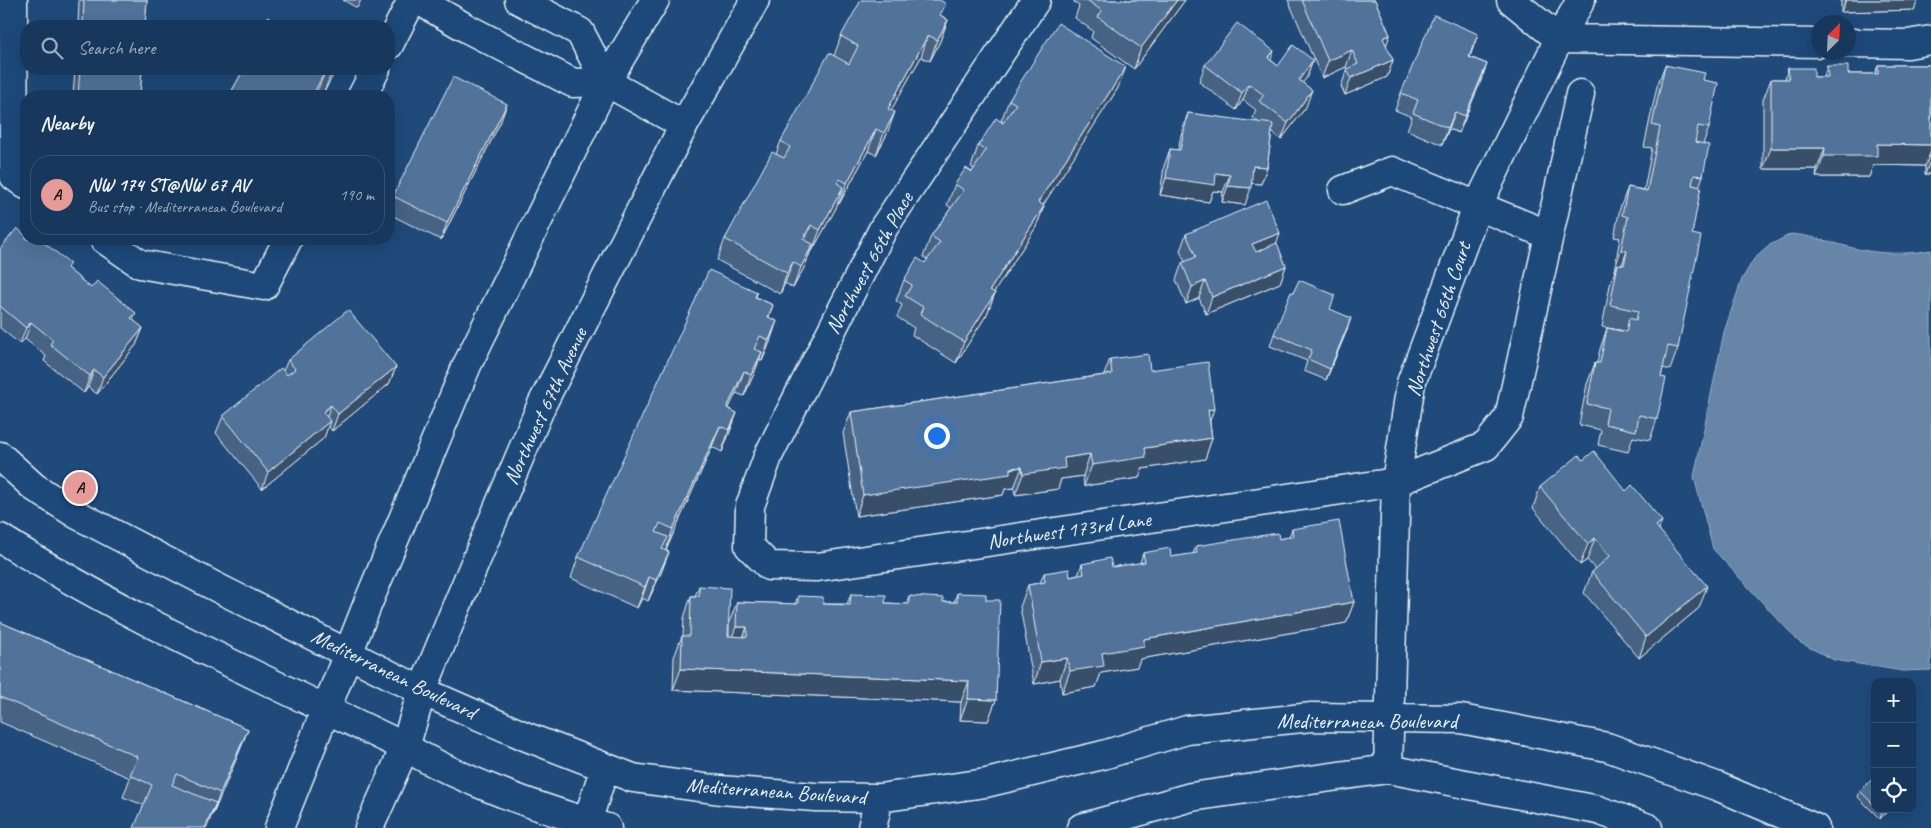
<!DOCTYPE html>
<html lang="en">
<head>
<meta charset="utf-8">
<style>
  body { margin:0; font-family:Caveat,sans-serif; background:#244365; color:#f1f3f6 }
  .controls { position:absolute; right:15px; bottom:15px; display:grid; overflow:hidden; border-radius:10px; box-shadow:0 5px 20px #0002 }
  .controls button { width:45px; height:45px; display:grid; place-items:center; padding:0; border:0; border-bottom:1px solid #365272; background:#17385c; color:#f1f3f6; font:25px sans-serif }
  .compass { position:absolute; left:1811px; top:15px; width:45px; height:45px; border-radius:50%; background:#17385c; box-shadow:0 5px 20px #0002; rotate:24deg }
  .you { position:absolute; left:936px; top:435px; width:18px; height:18px; margin:-12px; border:4px solid #fff; border-radius:50%; background:#1a73e8; box-shadow:0 0 0 8px #1a73e833 }
  .badge { display:grid; place-items:center; width:32px; height:32px; border-radius:50%; background:#e69b98; color:#111; font-size:16px; font-weight:700 }
  .pin { position:absolute; translate:-50% -50%; border:2px solid #fff; box-shadow:0 1px 5px #0006 }
  .list { margin:0; padding:0; list-style:none }
  h2 { display:flex; justify-content:space-between; align-items:center; height:65px; margin:0; padding:0 20px; font-size:21px }
  h2 small { font-size:16px; font-weight:400; color:#9eacbb }
  .list li { display:grid; grid-template-columns:32px 1fr auto; gap:15px; align-items:center; box-sizing:border-box; height:80px; margin:0 10px 10px; padding:0 10px; border:1px solid #365272; border-radius:20px }
  .list b { display:block; font-size:19px; white-space:nowrap }
  .list p { margin:0; font-size:16px; white-space:nowrap; color:#9eacbb }
  .list em { font-size:16px; font-style:normal; color:#9eacbb }
  .icon { flex:none; width:28px; height:28px; fill:none; stroke:currentColor; stroke-width:2; stroke-linecap:round; stroke-linejoin:round }
  .map { position:relative; flex:none; width:1931px; height:828px; overflow:hidden }
  .search { position:absolute; background:#17385c; box-shadow:0 5px 20px #0002; left:20px; top:20px; width:375px; height:55px; display:flex; align-items:center; gap:12px; box-sizing:border-box; padding:0 18px; border-radius:20px; color:#9eacbb; font-size:19px }
  .panel { position:absolute; background:#17385c; box-shadow:0 5px 20px #0002; left:20px; top:90px; width:375px; height:155px; border-radius:20px }
  .map>svg:first-child { display:block }
</style>
</head>
<body>
<div class="map">
<svg width="1931" height="828" viewBox="0 0 1931 828">
  <rect width="100%" height="100%" fill="#1f4a7a"/>
  <filter id="ink" filterUnits="userSpaceOnUse"><feTurbulence type="fractalNoise" baseFrequency=".02" numOctaves="2"/><feDisplacementMap in="SourceGraphic" scale="10" xChannelSelector="R" yChannelSelector="G"/><feConvolveMatrix kernelMatrix="1 2 1 2 8 2 1 2 1" color-interpolation-filters="sRGB"/></filter>
  <g filter="url(#ink)">
    <path fill="#6685a7" stroke="#9ab0c7" d="M1791,234C1818,236 1842,247 1868,251C1889,254 1910,254 1931,250V670L1903,671L1834,660L1799,642L1713,549L1694,477L1724,332L1742,279L1754,259L1770,245Z"/>
    <g fill="none" stroke-linecap="round" stroke-linejoin="round">
      <defs>
        <path id="minor" d="M13,0L14,176L26,185
          M418,0L468,29L573,83L606,82L684,125
          M519,0L580,32L606,82
          M1036,0L884,227L769,454L750,506L749,546L769,566L817,567L1396,482L1486,446L1509,417L1580,94
          M1511,0L1559,39L1818,43
          M1848,43L1908,44L1931,40
          M389,45L412,0
          M362,96L376,69
          M1343,190L1392,171L1549,235
          M104,239L140,264L264,286L288,239
          M0,456L34,487L76,514L212,585L422,691L527,737L633,778L720,790L815,797L879,798L986,783L1103,755L1187,730L1312,717L1461,719L1607,747L1719,787L1815,828
          M0,538C129,619 269,681 405,747C468,784 537,807 607,828
          M1388,769L1396,482L1411,383L1477,207L1559,39L1581,0
          M587,822L605,767
          M872,828L879,798
          M1081,828L1191,797L1388,769L1598,810L1648,828"/>
        <path id="major" d="M279,828L368,603L467,365L606,82L655,0
          M369,828L405,747L422,691L453,615L542,404L684,125L755,0"/>
      </defs>
      <use href="#minor" stroke="#e8f1f8" stroke-width="31"/>
      <use href="#major" stroke="#e8f1f8" stroke-width="31"/>
      <use href="#minor" stroke="#1f4a7a" stroke-width="28"/>
      <use href="#major" stroke="#1f4a7a" stroke-width="28"/>
    </g>
    <path fill="#466384" stroke="#e8f1f8" d="M79,0H147L145,26H78Z
      M343,0H361L357,8Z
      M1074,0H1185L1134,69L1091,38L1093,31L1075,18L1079,6L1074,2Z
      M1288,0H1375L1390,35L1386,45L1393,60L1387,77L1345,95L1341,86L1347,70L1346,67L1322,78Z
      M1841,0H1918L1914,10L1841,12Z
      M942,16L948,20L940,41L930,61L921,57L891,110L887,134L876,155L868,151L839,204L837,203L836,208L812,251L811,250L805,266L793,288L785,283L780,294L717,260L725,239L776,154L781,141L834,56L841,36Z
      M1478,34L1470,57L1487,64L1459,133L1449,129L1442,145L1407,130L1412,117L1395,110L1401,93Z
      M1271,60L1278,66L1313,60L1307,77L1302,83L1306,107L1281,140L1272,132L1267,167L1261,184L1251,183L1245,205L1222,202L1223,192L1213,191L1209,202L1160,195L1164,166L1170,149L1178,150L1182,130L1188,113L1259,123L1253,118L1256,110L1243,100L1236,110L1199,82L1205,65Z
      M1665,65L1703,80L1709,128L1703,144V176L1699,187L1692,234L1678,348L1670,370L1663,368L1661,377L1657,419L1650,440L1633,437L1628,452L1598,445L1601,430L1579,425L1587,384L1595,363H1597L1600,349L1607,328L1624,331L1602,327L1610,285L1615,271H1614L1620,238L1614,237L1620,208L1628,187L1644,190L1652,148L1644,147L1657,86Z
      M1878,65H1931V174H1925V166L1873,165L1869,177H1816L1817,169H1763V100L1771,79H1785L1788,68L1814,77H1824L1827,66L1848,74H1875Z
      M75,69H142L140,96H73Z
      M244,69H335L332,77L323,94L318,91L315,96H229Z
      M1118,88L1043,205L1044,206L1036,227L994,292L995,293L987,314L956,363L912,335L914,328L897,317L902,305L896,301L904,280L925,263L928,260L923,257L931,236L951,208L947,205L955,184L972,172L974,169L971,167L978,146L1004,123L1001,121L1009,100Z
      M501,121L441,240L389,214V207L393,196Z
      M1280,233L1276,243L1286,266L1280,283L1206,314L1199,298L1186,304L1176,280L1182,263L1185,262L1180,251L1186,234Z
      M0,249L68,269L91,288L136,313L133,320L143,328L136,345L97,394L88,387L84,393L44,361L46,356L25,339L20,344L0,328Z
      M757,292L756,297L773,305L769,317L770,342L762,361L759,360L754,374L744,396L736,393L728,409L737,413L729,434L722,452L712,447L666,550L669,552L661,573L648,601L642,598L637,608L571,578L578,557Z
      M1330,309L1347,330L1326,380L1304,371L1307,361L1270,346L1274,334Z
      M1110,359L1150,370L1210,422L1212,438L1205,459L1142,469L1139,478L1084,486L1083,476L1061,479L1058,489L1015,495L1014,488L1005,489L1003,495L856,516L843,433L851,412L1104,375Z
      M288,360L396,367L389,384L332,431L328,426L324,438L262,489L216,433L223,416L283,371Z
      M1583,460L1626,491L1659,529L1699,608L1639,658L1584,593L1592,572L1595,569L1587,560L1580,565L1533,508L1540,487Z
      M1292,529L1354,602L1346,623L1140,659L1137,667L1101,673L1096,687L1062,693L1060,679L1034,684L1020,607L1028,585L1040,583L1044,573L1070,577L1078,575L1082,564L1112,567L1140,563L1143,553L1171,557L1193,554L1196,546L1279,539L1289,537Z
      M699,586L728,636H729V623L737,602L795,604L798,596L823,604H847L851,594L885,603L906,604L909,596L943,602H954L957,593L986,600L996,700L988,721L960,720L961,702L673,690L674,657L682,636H683L684,618L691,596H695Z
      M0,622L248,729L240,750L213,814L143,805L123,797L130,778L0,722Z
      M1875,777V809H1889L1880,819L1858,797L1860,791Z"/>
    <path fill="#39506b" stroke="#e8f1f8" d="M1177,0H1185L1134,69L1141,48Z
      M1846,0H1918L1914,10L1841,12Z
      M948,20L940,41L930,61L937,40Z
      M928,35L921,57L880,130L888,109Z
      M1390,35L1384,52L1383,38Z
      M1352,50L1346,67L1322,78L1328,61Z
      M1274,51L1268,68V58Z
      M1313,60L1307,77L1292,97L1299,80Z
      M1393,60L1387,77L1345,95L1351,78Z
      M1487,64L1481,81L1459,133L1465,116Z
      M1126,67L1118,88L1031,224L1038,202Z
      M333,69H335L332,77L323,94Z
      M326,70L315,96H312Z
      M1249,84L1243,100L1236,110L1242,93Z
      M1312,90L1306,107L1281,140L1288,123Z
      M507,104L501,121L441,240L447,223Z
      M895,112L887,134L876,155L884,133Z
      M1455,112L1449,129L1442,145L1448,128Z
      M876,129L868,151L839,204L847,183Z
      M1877,144L1931,145V151L1925,166L1873,165L1869,177H1816L1824,156Z
      M1771,148H1825L1817,169H1763Z
      M1931,159V174H1925Z
      M1253,166L1267,167L1261,184L1247,183Z
      M1216,173L1230,175L1223,192L1213,191L1209,202L1160,195L1166,178Z
      M1228,186L1251,188L1245,205L1222,202Z
      M843,187L836,208L812,251L820,230Z
      M1044,206L1036,227L982,311L990,290Z
      M811,225L803,246V239Z
      M1280,233L1274,250L1246,261L1252,244Z
      M813,244L805,266L793,288L801,267Z
      M1621,250L1627,251L1619,272L1618,264L1615,271H1614Z
      M793,262L785,283L780,294L787,273Z
      M1286,266L1280,283L1206,314L1212,297Z
      M1205,281L1199,298L1186,304L1192,287Z
      M995,293L987,314L956,363L964,342Z
      M1351,318L1347,330L1326,380L1330,369Z
      M777,321L770,342L762,361L769,340Z
      M31,322L25,339L20,344L26,328Z
      M143,328L136,345L97,394L103,377Z
      M762,352L754,374L744,396L751,375Z
      M396,367L389,384L332,431L338,414Z
      M94,370L88,387L84,393L90,376Z
      M744,371L736,393L719,429L727,408Z
      M331,405L325,422L323,412Z
      M1214,409L1207,430L1208,410Z
      M737,413L729,434L722,452L729,430Z
      M330,421L324,438L262,489L268,472Z
      M720,426L712,447L666,550L673,529Z
      M1212,438L1205,459L1142,469L1139,478L1084,486L1092,465L1145,448Z
      M1090,454L1083,476L1061,479L1058,489L1015,495L1023,474L1064,458Z
      M1022,467L1014,488L1005,489L1003,495L856,516L863,495Z
      M1662,521L1654,542L1656,526Z
      M1595,538L1587,560L1580,565L1588,544Z
      M669,552L661,573L648,601L656,580Z
      M649,577L642,598L637,608L645,587Z
      M1707,586L1699,608L1639,658L1646,637Z
      M1354,602L1346,623L1140,659L1137,667L1101,673L1096,687L1062,693L1070,671L1102,653L1144,639Z
      M736,627H747L739,648H728Z
      M1067,658L1060,679L1034,684L1041,662Z
      M681,669L969,681L961,702L673,690Z
      M968,699L996,700L988,721L960,720Z
      M248,729L240,750L213,814L220,793Z
      M216,803L208,825L206,828H205Z
      M1886,809H1889L1880,819L1882,813Z"/>
    <path fill="#517399" stroke="#e8f1f8" d="M84,0H147L145,26H83Z
      M861,0H940L946,4L940,15L948,20L937,40L928,35L888,109L895,112L884,133L876,129L847,183L840,179L837,183L843,187L820,230L811,225L803,239L813,244L801,267L793,262L787,273L725,239L772,152L784,158L790,147L781,141L829,53L849,64L858,46L841,36Z
      M1087,0H1177L1141,48L1098,17L1102,11Z
      M1302,0H1375L1390,35L1383,38L1393,60L1351,78L1347,69L1358,64L1352,50L1328,61Z
      M1434,15L1478,34L1469,57L1487,64L1465,116L1455,112L1448,128L1413,113L1418,100L1401,93Z
      M267,17L284,26H254L257,20L264,24Z
      M1058,23L1126,67L1038,202L1044,206L990,290L995,293L964,342L920,314L923,307L905,296L912,285L904,280L917,258L925,263L940,242L931,236L964,190L955,184L966,168L972,172L986,150L978,146L996,118L1003,123L1016,104L1009,100Z
      M1237,23L1274,51L1268,58L1278,66L1293,45L1313,60L1299,80L1312,90L1288,123L1259,101L1264,95L1249,84L1242,93L1205,65Z
      M1665,65L1705,73L1703,80L1718,83L1709,128L1698,126L1695,142L1709,145L1703,176L1694,175L1692,185L1701,187L1692,234L1701,236L1678,348L1668,346L1661,377L1666,378L1657,419L1639,415L1636,431L1605,424L1608,408L1587,404L1595,363H1600L1607,328L1626,332L1629,318L1636,320L1638,311L1610,305L1618,264L1624,265L1627,251L1621,250L1628,217L1622,215L1628,187L1647,191L1660,127L1652,125Z
      M1878,65H1931V145L1877,144V156H1824L1825,148H1771V79H1789L1788,68H1814V77H1828L1827,66H1848V74H1878Z
      M80,69H142L140,96H78Z
      M244,69H333L331,73L326,70L312,96H304L302,95L301,96H229Z
      M453,77L507,104L447,223L393,196Z
      M1188,113L1273,124L1267,167L1253,166L1251,188L1228,186L1230,175L1216,173L1215,185L1166,178L1170,149L1180,150Z
      M1266,200L1280,233L1252,244L1256,252L1277,243L1286,266L1212,297L1205,281L1192,287L1182,263L1196,257L1186,234Z
      M17,228L26,236V239H39L70,263L67,268L91,288L97,281L136,313L131,318L143,328L103,377L94,370L90,376L50,344L53,340L31,322L26,328L0,306V249Z
      M709,270L757,292L755,297L773,305L768,317L777,321L769,340L760,336L754,349L762,352L751,375L744,371L727,408L737,413L729,430L720,426L673,529L660,523L656,532L668,537L662,549L669,552L656,580L649,577L645,587L578,557Z
      M1299,280L1335,295L1330,309L1351,318L1330,369L1308,359L1312,350L1274,334L1291,292L1293,293Z
      M348,310L396,367L338,414L331,405L323,412L330,421L268,472L223,416L281,368L287,375L295,369L288,360Z
      M1148,354L1150,370L1208,362L1214,409L1208,410L1212,438L1145,448L1146,457L1092,465L1090,454L1064,458L1065,468L1023,474L1022,467L1010,468V474L863,495L851,412L1112,374L1110,359Z
      M1594,451L1626,491L1632,485L1662,521L1656,526L1707,586L1646,637L1592,572L1610,556L1595,538L1588,544L1540,487L1579,455L1583,460Z
      M1339,521L1354,602L1144,639V646L1102,653L1104,666L1070,671L1067,658L1041,662L1028,585L1045,582L1044,573L1069,569L1070,577L1084,574L1082,564L1110,558L1112,567L1145,562L1143,553L1170,548L1171,557L1197,553L1196,546L1278,533L1279,539L1293,536L1292,529Z
      M699,586L730,588L728,636L747,637V627H736L737,602L798,604V596L823,597V604L850,605L851,594L886,595L885,603L909,604V596L943,598V602H957V593L986,594V600H1000L996,700L968,699L969,681L681,669L682,636H690L691,596H699Z
      M0,622L248,729L220,793L177,774L172,785L216,803L205,828H134L152,785L130,775L138,757L0,697Z
      M1875,777V806L1860,791Z
      M1878,809H1886L1882,813Z"/>
  </g>
  <g text-anchor="middle" dominant-baseline="central" stroke-width="4" stroke-linejoin="round" paint-order="stroke">
    <g font-size="21" fill="#e8f1f8" stroke="#1f4a7a">
      <text transform="translate(869 263) rotate(-61)">Northwest 66th Place</text>
      <text transform="translate(1438 319) rotate(-71)">Northwest 66th Court</text>
      <text transform="translate(545 406) rotate(-65)">Northwest 67th Avenue</text>
      <text transform="translate(1069 530) rotate(-8)">Northwest 173rd Lane</text>
      <text transform="translate(394 674) rotate(26)">Mediterranean Boulevard</text>
      <text x="1367" y="721">Mediterranean Boulevard</text>
      <text transform="translate(776 791) rotate(4)">Mediterranean Boulevard</text>
    </g>
  </g>
</svg>
<div class="controls">
<button>+</button>
<button>−</button>
<button><svg class="icon" aria-label="locate" viewBox="0 0 24 24"><circle cx="12" cy="12" r="6"/><path d="M12 2v4M12 18v4M2 12h4M18 12h4"/></svg></button>
</div>
<svg class="compass" viewBox="-18 -18 36 36"><path d="M0-13l5 13h-10z" fill="#e53935"/><path d="M0 13l5-13h-10z" fill="#9eacbb"/></svg>
<div class="you"></div>
<div class="pin badge" style="left:80px;top:488px">A</div>
<div class="search"><svg class="icon" aria-label="search" viewBox="0 0 24 24"><circle cx="10" cy="10" r="6"/><path d="M15 15l6 6"/></svg>Search here</div>
<section class="panel">
<h2>Nearby<small></small></h2>
<ul class="list">
<li><span class="badge">A</span><div><b>NW 174 ST@NW 67 AV</b><p>Bus stop · Mediterranean Boulevard</p></div><em>190 m</em></li>
</ul>
</section>
</div>
</body>
</html>
